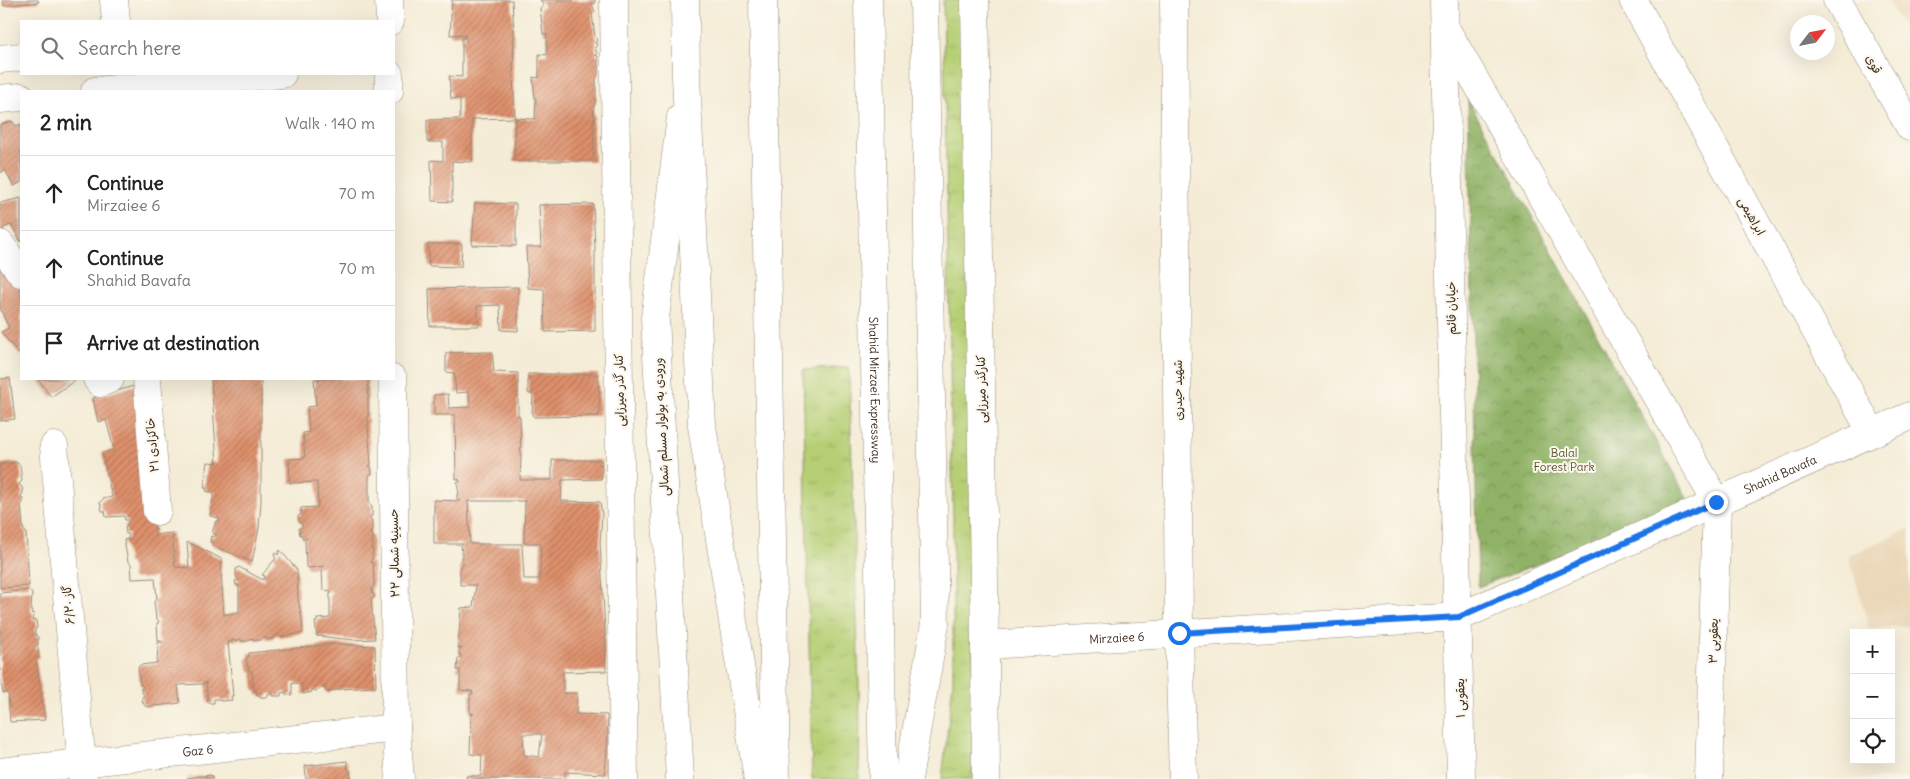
<!DOCTYPE html>
<html lang="en">
<head>
<meta charset="utf-8">
<style>
  body { margin:0; font-family:Delius,"Playpen Sans Arabic",sans-serif; background:#f6f6f6; color:#222 }
  .controls { position:absolute; right:15px; bottom:15px; display:grid; overflow:hidden; border-radius:0px; box-shadow:0 5px 20px #0002 }
  .controls button { width:45px; height:45px; display:grid; place-items:center; padding:0; border:0; border-bottom:1px solid #e0e0e0; background:#fff; color:#222; font:25px sans-serif }
  .compass { position:absolute; left:1790px; top:15px; width:45px; height:45px; border-radius:50%; background:#fff; box-shadow:0 5px 20px #0002; rotate:58deg }
  .stop { position:absolute; width:15px; height:15px; margin:-11px; border:4px solid #1a73e8; border-radius:50%; background:#fff }
  .stop.end { background:#1a73e8; border-color:#fff; box-shadow:0 1px 5px #0008 }
  .list { margin:0; padding:0; list-style:none }
  h2 { display:flex; justify-content:space-between; align-items:center; height:65px; margin:0; padding:0 20px; font-size:21px }
  h2 small { font-size:16px; font-weight:400; color:#767676 }
  .list li { display:grid; grid-template-columns:32px 1fr auto; gap:15px; align-items:center; box-sizing:border-box; height:75px; padding:0 20px; border-top:1px solid #e0e0e0 }
  .list b { display:block; font-size:19px; white-space:nowrap }
  .list p { margin:0; font-size:16px; white-space:nowrap; color:#767676 }
  .list em { font-size:16px; font-style:normal; color:#767676 }
  .icon { flex:none; width:28px; height:28px; fill:none; stroke:currentColor; stroke-width:2; stroke-linecap:round; stroke-linejoin:round }
  .map { position:relative; flex:none; width:1910px; height:779px; overflow:hidden }
  .search { position:absolute; background:#fff; box-shadow:0 5px 20px #0002; left:20px; top:20px; width:375px; height:55px; display:flex; align-items:center; gap:12px; box-sizing:border-box; padding:0 18px; border-radius:0px; color:#767676; font-size:19px }
  .panel { position:absolute; background:#fff; box-shadow:0 5px 20px #0002; left:20px; top:90px; width:375px; height:290px; border-radius:0px }
  .map>svg:first-child { display:block }
</style>
</head>
<body>
<div class="map">
<svg width="1910" height="779" viewBox="0 0 1910 779">
  <defs>
    <pattern id="grass-tufts" width="24" height="20" patternUnits="userSpaceOnUse" patternTransform="scale(1.25)"><rect width="24" height="20" fill="#b6cf74"/><path d="M3 7l-1-3M5 7V3M7 7l1-3M15 17l-1-3M17 17v-4M19 17l1-3" fill="none" stroke="#9db264"/></pattern>
    <pattern id="forest-crowns" width="20" height="18" patternUnits="userSpaceOnUse" patternTransform="scale(1.25)"><rect width="20" height="18" fill="#90b266"/><path d="M2 6a3 3 0 1 1 6 0M12 15a3 3 0 1 1 6 0" fill="none" stroke="#779153"/></pattern>
    <pattern id="building-hatch" width="6" height="6" patternUnits="userSpaceOnUse" patternTransform="scale(1.25)"><rect width="6" height="6" fill="#de906c"/><path d="M-1 1l2-2M0 6l6-6M5 7l2-2" fill="none" stroke="#b57658"/></pattern>
  </defs>
  <rect width="100%" height="100%" fill="#fbf7ec"/>
  <filter id="ink" filterUnits="userSpaceOnUse"><feTurbulence type="fractalNoise" baseFrequency=".02" numOctaves="2"/><feDisplacementMap in="SourceGraphic" scale="10" xChannelSelector="R" yChannelSelector="G"/><feConvolveMatrix kernelMatrix="1 2 1 2 8 2 1 2 1" color-interpolation-filters="sRGB"/></filter>
  <filter id="wash" filterUnits="userSpaceOnUse"><feTurbulence type="fractalNoise" baseFrequency=".0096" numOctaves="4" result="noise"/><feDisplacementMap in="SourceGraphic" scale="20" xChannelSelector="R" yChannelSelector="G"/><feGaussianBlur stdDeviation="1.12" result="paint"/><feColorMatrix in="noise" values="0 0 0 0 0 0 0 0 0 0 0 0 0 0 0 0 0 1.4 0 .05"/><feComposite in="paint" operator="in"/></filter>
  <g filter="url(#wash)">
    <rect width="100%" height="100%" fill="#f4ecd6"/>
    <path fill="#ebd8ba" d="M1888,0H1910V39Z
      M1910,528V626L1869,628L1849,556Z"/>
    <path fill="url(#grass-tufts)" stroke="#787c49" d="M943,0H963L974,715L972,779H942L953,681V518Z
      M849,367L860,719L859,779H812L803,370Z"/>
    <path fill="url(#forest-crowns)" stroke="#666e42" d="M1468,100L1691,505L1478,587Z"/>
    <g id="blocks">
      <path fill="url(#building-hatch)" fill-rule="evenodd" d="M3,0H38L39,2L4,6Z
        M452,0H512L514,34L513,75L515,118L472,119V162L452,161V202L432,201L431,160L443,161V142H427V120L460,119V98L451,99L449,76L462,77V38H465V34L450,35Z
        M540,0H595V3L592,4L595,12L592,13L595,37L597,40L595,43H596L597,47H595L597,54L595,55L598,56V75L596,78V100L593,110L595,119H593L594,161H514L515,118L535,119L536,99H535L533,77L539,78V54L547,55V34H543L540,8L543,7V4Z
        M12,121L16,126L21,124V182L14,186L5,170L0,173V125Z
        M21,198V242L11,225L3,228L4,230L0,232V203Z
        M475,203L516,204V246L472,245Z
        M593,204L595,247V331L545,332L544,289L528,288L526,247H541L539,205Z
        M428,244H462L461,267L429,266Z
        M0,262L21,291V341L19,342L21,344V356L1,332L9,328L0,308Z
        M518,287V331L501,330L500,305L477,306L479,326H430L429,289Z
        M492,352L494,372L518,373V416H520L521,458L520,480H552V460H599L602,461L601,465L599,464L602,466V472H600L602,474L601,479L562,480L561,501L600,502L602,515L600,543L605,630L606,671L563,672V693H577L576,714L607,715L608,735L605,774L565,772V779H467L466,776H481L482,755L470,754L471,715H473V713L470,714V694H473L472,691L460,690V670H457L458,658H460L461,655H459V650L462,648H458L461,608L473,607L476,585H460V566L464,563L461,562V558H463L461,546L463,544H434V500L460,501L457,499V494H459L457,482H460L459,479H456L455,415H434V395L448,394L449,408L470,407L469,392L456,393L454,373L446,372V353ZM468,501H525L524,543H541L540,579H524L522,544H470ZM523,734H542L539,757L524,755Z
        M528,374H598L600,409L599,416L534,417L532,414L533,395L528,393Z
        M10,378L15,419L0,421V379Z
        M38,379H77L51,397Z
        M211,379H261V501L259,528L252,562L212,545L213,543L210,542L211,536L214,537L216,534L212,533L216,521H219V518L210,516L214,492L206,491L207,488H204L208,462L217,463Z
        M314,379H368V427L371,464L369,466H371L372,474L369,475V503L372,507V516L370,517V519L372,520V529L370,534L373,535L372,559L370,562L373,563L374,586L372,588V594H374V598L371,599L375,639L354,640L317,636L315,622H317V619L330,618V593H332L331,591L323,590L322,569L324,566L309,568L306,567L305,541L307,538L303,539L302,535H300L299,528L302,527V524L299,522L298,516L301,515V508L318,507L317,482L290,483L289,459L305,458L303,433L309,432L307,407L316,406Z
        M137,385L155,523L154,526L156,529L154,535L172,533L175,567L189,568L187,542L222,559L221,572L224,615L239,612V586L236,585L235,581L239,580L236,576V569L239,567L263,580L265,576L262,575L276,558L274,556L275,553L278,555L280,550L297,570L298,599L302,620L303,633L280,637L278,635L273,637V639H266V637L262,638L261,640H254L253,638L249,639V641H241V639L234,641L232,639V643L228,641L233,696H231L232,700L220,701V699H214V703H208L206,682L203,684L178,685L180,703L146,707L143,703L142,697L144,696L141,689L143,686L140,685L138,668L140,665L157,663L158,642H162L158,640L157,623H158L159,621L156,619L154,601L157,599L155,578L132,579L131,564L128,562L124,540L128,539L129,534H126L125,526L128,525V520H125L124,516L106,517L105,511H102L100,502L103,499L112,497L102,453L114,450L106,420L98,422L93,398Z
        M16,462L20,465L22,481L19,484L22,487L23,494L21,495V499H23V503L21,505L23,526L24,531L26,532L29,586L0,588V464Z
        M29,590L32,594L31,610L32,614L34,613L32,621L36,620L37,628L35,629V634L38,637V645L35,646V649L38,648L39,658L36,659L45,720L10,722L8,693H3L0,678V593Z
        M335,644L375,646L376,687L340,689L330,691V693L326,692L325,688H320L319,690L316,691L312,689V692L303,694L302,684L294,683H292V695H286V692L281,693V696H273V694H268V697H260V695H257L256,691H254L252,671H249L246,658H248L249,653Z
        M347,761L348,769H350L351,779H306L305,766Z
        M211,775L213,779H187V778Z"/>
    </g>
  </g>
  <g filter="url(#ink)">
    <use href="#blocks" fill-opacity="0" stroke="#988b7a" stroke-width="1"/>
    <g fill="none" stroke-linecap="round" stroke-linejoin="round">
      <defs>
        <g id="street">
          <path d="M114,0L116,21"/>
          <path d="M389,0L390,21"/>
          <path d="M614,0L624,779"/>
          <path d="M1174,0L1179,633L1183,779"/>
          <path d="M1444,0L1461,779"/>
          <path d="M1633,0L1872,433"/>
          <path d="M1837,0L1910,127"/>
          <path d="M1444,26L1717,502L1709,779"/>
          <path d="M389,74V91"/>
          <path d="M0,244L21,273"/>
          <path d="M97,379L100,383L110,379"/>
          <path d="M147,379L157,511"/>
          <path d="M393,379L396,728L400,779"/>
          <path d="M54,446L83,779"/>
          <path id="s1" d="M985,645L1459,617L1910,416"/>
          <path id="s2" d="M0,772L396,728"/>
        </g>
        <path id="secondary" d="M975,0L985,645L986,779
          M0,59L21,57
          M95,91L282,74
          M0,99L21,97
          M680,779L655,318L681,117"/>
        <g id="highway">
          <path d="M685,0L686,76L702,426L758,779"/>
          <path d="M763,0L776,779"/>
          <path id="s3" d="M868,0L883,779"/>
          <path d="M908,779L935,624L924,0"/>
        </g>
      </defs>
      <use href="#street" stroke="#988b7a" stroke-width="29"/>
      <use href="#secondary" stroke="#988b7a" stroke-width="29"/>
      <use href="#highway" stroke="#988b7a" stroke-width="29"/>
      <use href="#street" stroke="#fff" stroke-width="28"/>
      <use href="#secondary" stroke="#fff" stroke-width="28"/>
      <use href="#highway" stroke="#fff" stroke-width="28"/>
    </g>
  </g>
  <g fill="none" stroke-linecap="round" stroke-linejoin="round" filter="url(#ink)">
    <path stroke="#1a73e8" stroke-width="6" d="M1179,633L1459,617L1716,502"/>
  </g>
  <g text-anchor="middle" dominant-baseline="central" stroke-width="4" stroke-linejoin="round" paint-order="stroke">
    <g font-size="12" fill="#3b2a1e" stroke="#fbf7ec">
      <text transform="translate(1874 64) rotate(60)">قوی</text>
      <text transform="translate(1752 216) rotate(61)">ابراهیمی</text>
      <text transform="translate(1451 308) rotate(-91)">خیابان قائم</text>
      <text transform="translate(981 389) rotate(-91)">کنارگذر میرزایی</text>
      <text transform="translate(619 390) rotate(-91)">کنار گذر میرزایی</text>
      <text stroke="none"><textPath href="#s3" startOffset="390">Shahid Mirzaei Expressway</textPath></text>
      <text transform="translate(1177 390) rotate(-90)">شهید حیدری</text>
      <text transform="translate(661 427) rotate(-93)">ورودی به بولوار مسلم شمالی</text>
      <text transform="translate(152 445) rotate(-95)">خاکزادی ۲۱</text>
      <text stroke="none"><textPath href="#s1" startOffset="826">Shahid Bavafa</textPath></text>
      <text transform="translate(394 553) rotate(-91)">حسینیه شمالی ۲۲</text>
      <text transform="translate(68 605) rotate(-95)">گاز ۶/۲۰</text>
      <text stroke="none"><textPath href="#s1" startOffset="132">Mirzaiee 6</textPath></text>
      <text transform="translate(1713 641) rotate(-89)">یعقوبی ۳</text>
      <text transform="translate(1460 698) rotate(-91)">یعقوبی ۱</text>
      <text stroke="none"><textPath href="#s2" startOffset="199">Gaz 6</textPath></text>
    </g>
    <g font-size="12" fill="#5a5334" stroke="#fbf7ec">
      <text x="1564" y="452">Balal<tspan x="1564" dy="14">Forest Park</tspan></text>
    </g>
  </g>
</svg>
<div class="controls">
<button>+</button>
<button>−</button>
<button><svg class="icon" aria-label="locate" viewBox="0 0 24 24"><circle cx="12" cy="12" r="6"/><path d="M12 2v4M12 18v4M2 12h4M18 12h4"/></svg></button>
</div>
<svg class="compass" viewBox="-18 -18 36 36"><path d="M0-13l5 13h-10z" fill="#e53935"/><path d="M0 13l5-13h-10z" fill="#767676"/></svg>
<div class="stop" style="left:1179px;top:633px"></div>
<div class="stop end" style="left:1716px;top:502px"></div>
<div class="search"><svg class="icon" aria-label="search" viewBox="0 0 24 24"><circle cx="10" cy="10" r="6"/><path d="M15 15l6 6"/></svg>Search here</div>
<section class="panel">
<h2>2 min<small>Walk · 140 m</small></h2>
<ul class="list">
<li><svg class="icon" aria-label="ahead" viewBox="0 0 24 24"><path d="M12 20V5M6 11l6-6 6 6"/></svg><div><b>Continue</b><p>Mirzaiee 6</p></div><em>70 m</em></li>
<li><svg class="icon" aria-label="ahead" viewBox="0 0 24 24"><path d="M12 20V5M6 11l6-6 6 6"/></svg><div><b>Continue</b><p>Shahid Bavafa</p></div><em>70 m</em></li>
<li><svg class="icon" aria-label="arrive" viewBox="0 0 24 24"><path d="M6 21V4h12l-3 4 3 4H6"/></svg><div><b>Arrive at destination</b></div></li>
</ul>
</section>
</div>
</body>
</html>
